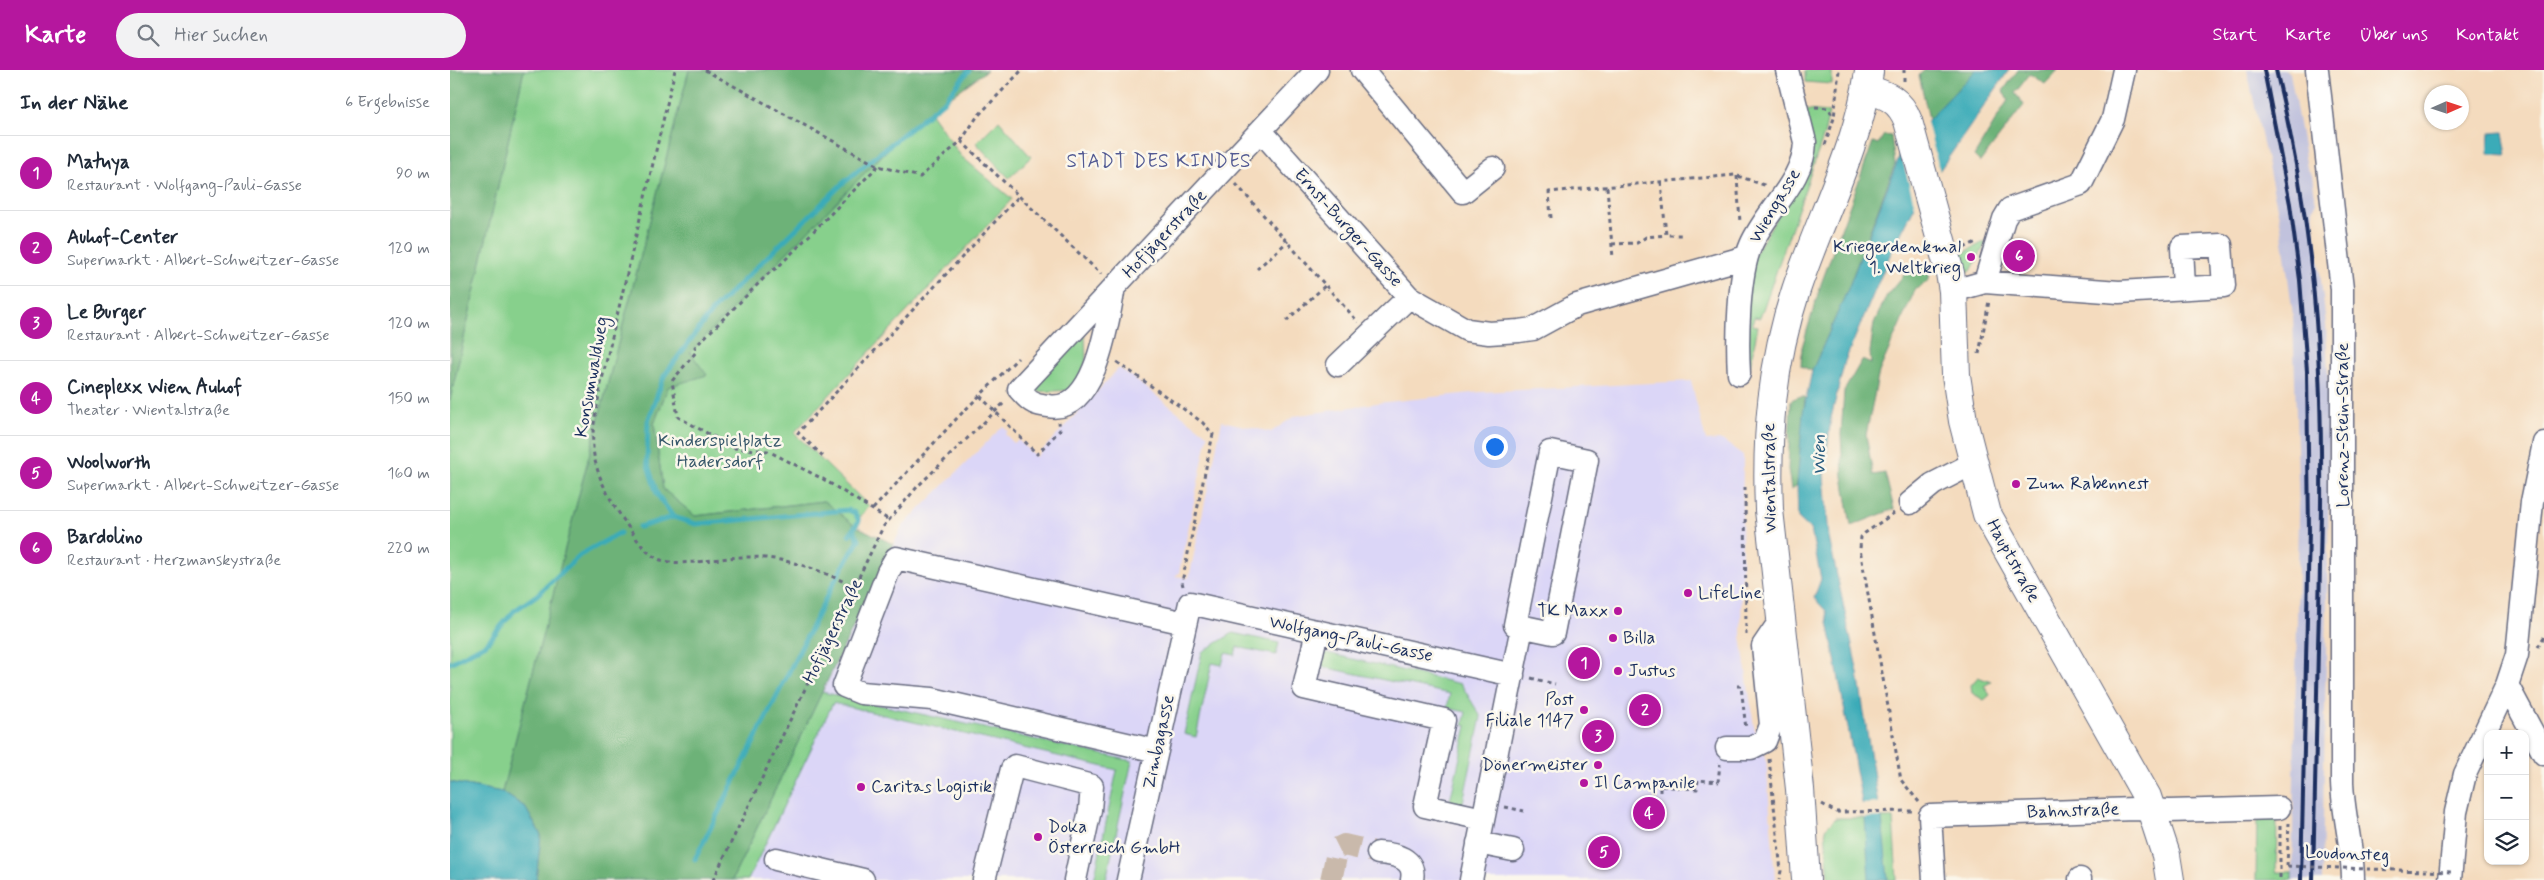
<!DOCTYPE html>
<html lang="de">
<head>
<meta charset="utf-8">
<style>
  body { margin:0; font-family:Mynerve,sans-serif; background:#f2f2f3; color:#1f2937 }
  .controls { position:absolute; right:15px; bottom:15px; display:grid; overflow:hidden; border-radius:10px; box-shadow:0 1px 4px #0004 }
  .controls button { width:45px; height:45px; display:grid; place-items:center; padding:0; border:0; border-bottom:1px solid #e0e1e3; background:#fff; color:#1f2937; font:25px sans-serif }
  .compass { position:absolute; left:1974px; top:15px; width:45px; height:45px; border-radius:50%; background:#fff; box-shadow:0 1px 4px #0004; rotate:87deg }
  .you { position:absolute; left:1044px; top:376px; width:18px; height:18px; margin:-12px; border:4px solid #fff; border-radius:50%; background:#1a73e8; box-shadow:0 0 0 8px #1a73e833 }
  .badge { display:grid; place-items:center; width:32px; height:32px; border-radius:50%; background:#b5179e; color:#fff; font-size:16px; font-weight:700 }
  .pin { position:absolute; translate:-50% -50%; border:2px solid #fff; box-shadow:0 1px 5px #0006 }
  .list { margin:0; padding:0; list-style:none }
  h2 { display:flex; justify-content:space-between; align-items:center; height:65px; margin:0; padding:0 20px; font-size:21px }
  h2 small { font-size:16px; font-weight:400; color:#747a83 }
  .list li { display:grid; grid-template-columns:32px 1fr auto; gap:15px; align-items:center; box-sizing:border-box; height:75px; padding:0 20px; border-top:1px solid #e0e1e3 }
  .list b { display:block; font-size:19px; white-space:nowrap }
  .list p { margin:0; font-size:16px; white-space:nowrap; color:#747a83 }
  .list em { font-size:16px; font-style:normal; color:#747a83 }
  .icon { flex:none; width:28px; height:28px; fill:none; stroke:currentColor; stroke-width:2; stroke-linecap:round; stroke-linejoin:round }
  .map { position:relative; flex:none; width:2094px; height:810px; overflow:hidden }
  header { display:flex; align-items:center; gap:30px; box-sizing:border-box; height:70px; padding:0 25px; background:#b5179e; color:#fff }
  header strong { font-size:24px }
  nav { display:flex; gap:28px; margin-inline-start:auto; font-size:18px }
  .search { width:350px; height:45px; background:#f2f2f3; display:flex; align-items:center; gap:12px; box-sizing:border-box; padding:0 18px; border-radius:28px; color:#747a83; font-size:19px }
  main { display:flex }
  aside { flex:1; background:#fff }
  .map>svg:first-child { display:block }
</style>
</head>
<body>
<header>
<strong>Karte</strong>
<div class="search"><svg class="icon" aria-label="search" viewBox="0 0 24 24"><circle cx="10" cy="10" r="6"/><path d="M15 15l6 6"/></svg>Hier suchen</div>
<nav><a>Start</a><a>Karte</a><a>Über uns</a><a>Kontakt</a></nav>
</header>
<main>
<aside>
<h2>In der Nähe<small>6 Ergebnisse</small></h2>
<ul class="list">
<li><span class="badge">1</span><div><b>Matuya</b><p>Restaurant · Wolfgang-Pauli-Gasse</p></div><em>90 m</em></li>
<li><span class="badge">2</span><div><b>Auhof-Center</b><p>Supermarkt · Albert-Schweitzer-Gasse</p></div><em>120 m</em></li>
<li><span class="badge">3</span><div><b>Le Burger</b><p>Restaurant · Albert-Schweitzer-Gasse</p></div><em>120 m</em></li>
<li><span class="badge">4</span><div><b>Cineplexx Wien Auhof</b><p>Theater · Wientalstraße</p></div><em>150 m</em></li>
<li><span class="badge">5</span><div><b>Woolworth</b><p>Supermarkt · Albert-Schweitzer-Gasse</p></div><em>160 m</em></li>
<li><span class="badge">6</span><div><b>Bardolino</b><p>Restaurant · Herzmanskystraße</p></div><em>220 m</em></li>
</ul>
</aside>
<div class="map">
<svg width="2094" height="810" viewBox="0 0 2094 810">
  <rect width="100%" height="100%" fill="#fbf7ec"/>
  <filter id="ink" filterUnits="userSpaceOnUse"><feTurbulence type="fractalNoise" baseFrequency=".02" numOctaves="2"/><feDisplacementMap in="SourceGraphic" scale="10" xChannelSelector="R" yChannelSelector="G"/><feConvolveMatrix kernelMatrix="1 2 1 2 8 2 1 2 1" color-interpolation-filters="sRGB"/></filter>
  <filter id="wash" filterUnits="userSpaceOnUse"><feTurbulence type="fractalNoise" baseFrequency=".0096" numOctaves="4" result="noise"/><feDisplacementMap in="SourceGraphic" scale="20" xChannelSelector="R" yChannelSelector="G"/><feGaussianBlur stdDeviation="1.12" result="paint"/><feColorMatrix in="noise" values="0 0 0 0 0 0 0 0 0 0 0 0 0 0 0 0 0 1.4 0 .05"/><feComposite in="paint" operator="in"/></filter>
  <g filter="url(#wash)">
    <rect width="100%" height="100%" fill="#f4dbbe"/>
    <path fill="#dbd6f7" d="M668,299H671L758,365L729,503L725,506L739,508L772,351L821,362L845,346L927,333L1031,322L1241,311L1256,371L1272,370L1293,385L1291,566L1304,657L1316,688L1325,810H282L452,457L553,356L558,361L555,364L564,373L568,370L586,387Z"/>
    <path fill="#c1c2dd" d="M1797,0H1834L1840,3L1857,98L1862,105L1866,133L1863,140L1876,254L1880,360L1872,810H1842L1849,445L1843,245L1831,156Z"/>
    <path fill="#87d08c" stroke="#518075" d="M74,0H239L52,722L0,712V330Z
      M1355,0H1382V14L1355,12Z
      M1355,40L1379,42L1374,65L1310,248L1304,247L1302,255L1308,256L1297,310L1292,270L1304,186L1343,119Z
      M480,42L511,86L562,129L344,363L419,436L404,455L373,431L245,446L213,419L204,354L218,317L240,282L446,71Z
      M549,50L581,87L559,108L526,73Z
      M1534,172L1536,173L1521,201H1515L1511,184Z
      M635,265L636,291L625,320L584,322L581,312Z
      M783,563L829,573L826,585L787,577L785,585L775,583L772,595L762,593L746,667L734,664L752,582Z
      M868,581L1011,614L1031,647L1012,737L1000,731L1017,656L1013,655L1016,642L997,638L1000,624L869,596Z
      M1528,607L1541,612L1534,616L1540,625L1534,630L1522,623L1521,615Z
      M372,622L682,691L656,810H644L667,700L383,633L298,810H282Z
      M1386,748H1443L1447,810H1379L1375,759Z
      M1827,748L1826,802H1842V810H1806L1807,749Z"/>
    <path fill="#6db278" stroke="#44706b" d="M0,0H74L0,330Z
      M239,0H537L480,42L446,71L245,277L240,282L257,305L218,317L204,354L213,419L245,446L374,431L404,455L443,474L282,810H86L91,765L75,737L52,722Z
      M1475,0H1526L1479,49L1469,5Z
      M1568,0H1608L1595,14L1580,4L1565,23L1574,35L1530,92L1524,86L1558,30L1553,21Z
      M1434,65L1441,66L1445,94L1398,219L1362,301L1351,296L1352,277L1371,214L1423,72L1428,74Z
      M1480,195L1479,210L1465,220L1429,302L1416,365L1423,405L1435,403L1444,439L1401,456L1393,406L1391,364L1394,321L1412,290L1421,294L1420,282L1424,253L1437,225L1459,199Z
      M1348,327H1355L1347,415L1341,420L1338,399L1341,330Z"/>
    <path fill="#3babb8" stroke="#2b6d8b" d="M1526,0H1559L1465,136L1440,185L1395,291L1381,348L1374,405L1379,468L1408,603L1428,734L1432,748L1438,810H1419L1415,748L1376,541L1364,528L1371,509L1361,460L1348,448L1347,415L1353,343L1362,301L1398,219L1451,82L1479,49Z
      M2053,62L2057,85L2038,84L2040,63Z
      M0,712L52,722L75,737L91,765L86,810H0Z"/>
    <path fill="#f4dbbe" d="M1476,48L1490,102L1466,140L1450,80Z
      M1431,733L1435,747L1413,748L1410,734Z"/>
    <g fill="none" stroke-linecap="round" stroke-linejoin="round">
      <path stroke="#3babb8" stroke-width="5" d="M223,447L207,424L197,392L198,351L214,306L262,241L392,114L495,30L519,0
        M189,457L223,447L246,454L398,440L405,443L409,451L399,465
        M0,593L36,574L64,541L87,525L130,485L170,463
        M245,789L383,514L409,470L403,459"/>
    </g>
  </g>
  <g filter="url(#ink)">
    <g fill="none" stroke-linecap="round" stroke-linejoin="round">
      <path stroke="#c9b9ab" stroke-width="22" stroke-dasharray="22 11" stroke-linecap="butt" d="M881,810L888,778L894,775L928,783"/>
      <defs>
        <path id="minor" d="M912,0L1013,122L1043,98
          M1867,0L1892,219V712C1893,745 1903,777 1903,810
          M811,61L959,227L888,295
          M1535,212L1669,222L1774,216L1771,175L1732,177L1734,218
          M664,217C658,249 646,345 598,336C594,335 587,335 583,332C578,330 573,323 569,319L867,0
          M1503,221L1535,212L1554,149L1560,139L1631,114L1663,49L1674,0
          M959,227L1017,260L1039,263L1069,261L1083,259L1127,235L1296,187
          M1289,304C1287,271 1288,205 1301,175C1316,140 1354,111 1355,72L1337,0
          M1100,382L1137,390L1103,563L1065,555Z
          M1460,433L1483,414L1522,394
          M867,561L854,618L994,650L975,736L1033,749
          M2057,615L2094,684
          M1277,678H1301L1315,671L1321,655L1313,576L1330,551
          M707,681L482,629L411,623L394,616L438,502L446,488L735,553
          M1028,773L1063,780
          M928,783C945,784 966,788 962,810
          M326,789L413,810
          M1630,809V810
          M534,810L562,699L565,696L642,716L640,740L625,810
          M678,810L740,533L1063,605
          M1021,810L1072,557
          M1484,810L1480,746L1684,739L1719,741L1829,738
          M2000,810L2006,742L2015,704L2057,615L2067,585L2082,432L2094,373"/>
        <path id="major" d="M1417,19C1437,25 1450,30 1458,51L1500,203L1503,221L1506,305L1513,351L1537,444L1697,727L1716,785L1720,810
          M1356,810L1350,719L1319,440C1316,364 1322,293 1346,220C1370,148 1408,78 1419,2"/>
      </defs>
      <use href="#minor" stroke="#676b80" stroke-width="25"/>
      <use href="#major" stroke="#676b80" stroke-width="30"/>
      <path stroke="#676b80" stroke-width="3" stroke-dasharray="4 4" stroke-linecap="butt" d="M225,0L150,318C148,333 144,348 143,363C140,400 161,432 181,461C189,472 197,485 211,490C232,497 268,488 291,487C332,486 368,498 404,517
        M255,0L428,96L470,107L511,71L651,204
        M1454,11V0
        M1365,37L1378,38L1383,47
        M511,71L527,47L572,0
        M1375,75L1384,48L1389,0
        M428,96L328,197L319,203L245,277L246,282L222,311L228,347L284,378L318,381L373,409L439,450
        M1287,106L1290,153
        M1211,112L1216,165H1233
        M786,114L908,252
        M1157,117L1163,188
        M1101,148L1099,122L1285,105L1317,116
        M1162,174L1187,173L1196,167L1216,165
        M1514,178L1526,172
        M807,199L838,171
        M836,251L876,215
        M1529,284L1539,231
        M667,292L752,352L763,364L732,512L733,516
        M530,326L587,384L610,360L609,352
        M373,386L348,363L569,126
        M1295,417L1296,566
        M423,439L508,347L568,288
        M1444,443L1415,463L1411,467L1410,479L1451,710L1469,732
        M2088,577L2094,567
        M1081,608L1105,614
        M1287,616H1291L1296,659
        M1319,689L1331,801L1329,810
        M1210,722V716L1247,719L1248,710L1268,712L1270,694
        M1372,734L1386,742L1463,741
        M1055,737L1074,741
        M1830,756V810
        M1837,796L1839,753
        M263,810L433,457L468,416L555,332"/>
      <use href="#minor" stroke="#fff" stroke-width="22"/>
      <use href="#major" stroke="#fff" stroke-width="28"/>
      <path stroke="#1b2f5e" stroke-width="4" d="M1814,0L1840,134L1850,210L1857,301L1859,460L1851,810
        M1826,0C1846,82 1860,166 1866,250C1874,359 1871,468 1868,577C1866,655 1865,732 1863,810"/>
      <path stroke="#676b80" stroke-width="3" stroke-dasharray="4 4" stroke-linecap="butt" d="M1837,796L2001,802"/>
    </g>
  </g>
  <g fill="#b5179e" stroke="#fbf7ec" stroke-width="2">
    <circle cx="1521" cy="187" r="5"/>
    <circle cx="1566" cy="414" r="5"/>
    <circle cx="1238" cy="523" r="5"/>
    <circle cx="1168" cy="541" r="5"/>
    <circle cx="1163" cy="568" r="5"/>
    <circle cx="1168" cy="601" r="5"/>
    <circle cx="1134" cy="640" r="5"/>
    <circle cx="1148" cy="695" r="5"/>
    <circle cx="1134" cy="713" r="5"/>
    <circle cx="411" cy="717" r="5"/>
    <circle cx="588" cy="767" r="5"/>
  </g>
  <g text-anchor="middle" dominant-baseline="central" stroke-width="5" stroke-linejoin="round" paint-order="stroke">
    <g font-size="18" fill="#1b2f5e" stroke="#fbf7ec">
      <text transform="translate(1325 136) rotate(-59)">Wiengasse</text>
      <text transform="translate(898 158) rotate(48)">Ernst-Burger-Gasse</text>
      <text transform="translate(715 164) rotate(-47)">Hofjägerstraße</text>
      <text transform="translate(142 307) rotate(-80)">Konsumwaldweg</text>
      <text transform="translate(1893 355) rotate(-90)">Lorenz-Stein-Straße</text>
      <text transform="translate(1320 408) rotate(-91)">Wientalstraße</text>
      <text transform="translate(1563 491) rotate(61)">Hauptstraße</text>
      <text transform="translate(383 561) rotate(-64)">Hofjägerstraße</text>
      <text transform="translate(901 569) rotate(12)">Wolfgang-Pauli-Gasse</text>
      <text transform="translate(709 672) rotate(-78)">Zimbagasse</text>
      <text transform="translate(1623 741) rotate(-2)">Bahnstraße</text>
      <text transform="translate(1897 784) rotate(2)">Loudonsteg</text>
    </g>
    <g font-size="18" fill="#1b2f5e" stroke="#fbf7ec" text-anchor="start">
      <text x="1511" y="177" text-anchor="end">Kriegerdenkmal<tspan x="1511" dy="21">1. Weltkrieg</tspan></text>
      <text x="1576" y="414">Zum Rabennest</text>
      <text x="1248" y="523">LifeLine</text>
      <text x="1158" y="541" text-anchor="end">TK Maxx</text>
      <text x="1173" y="568">Billa</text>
      <text x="1178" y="601">Justus</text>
      <text x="1124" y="630" text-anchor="end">Post<tspan x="1124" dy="21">Filiale 1147</tspan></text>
      <text x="1138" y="695" text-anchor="end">Dönermeister</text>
      <text x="1144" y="713">Il Campanile</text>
      <text x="421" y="717">Caritas Logistik</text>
      <text x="598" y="757">Doka<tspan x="598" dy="21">Österreich GmbH</tspan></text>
    </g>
    <g font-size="18" fill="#36576a" stroke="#fbf7ec">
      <text x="270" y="371">Kinderspielplatz<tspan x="270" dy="21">Hadersdorf</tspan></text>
    </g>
    <g font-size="19" letter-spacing="1" fill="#525a93" stroke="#fbf7ec">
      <text x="709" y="91">STADT DES KINDES</text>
    </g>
    <g font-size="19" font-style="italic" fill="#265a7e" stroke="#fbf7ec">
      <text transform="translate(1369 385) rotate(-90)">Wien</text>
    </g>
  </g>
</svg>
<div class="controls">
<button>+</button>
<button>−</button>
<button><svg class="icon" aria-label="layers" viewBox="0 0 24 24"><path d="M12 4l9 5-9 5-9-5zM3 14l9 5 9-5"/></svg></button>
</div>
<svg class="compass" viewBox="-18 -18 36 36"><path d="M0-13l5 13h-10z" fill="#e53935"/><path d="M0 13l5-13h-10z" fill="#747a83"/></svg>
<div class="you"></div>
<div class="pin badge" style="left:1134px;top:593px">1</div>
<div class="pin badge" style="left:1195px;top:640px">2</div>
<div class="pin badge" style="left:1148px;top:666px">3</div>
<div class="pin badge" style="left:1199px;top:743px">4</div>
<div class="pin badge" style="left:1154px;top:782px">5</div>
<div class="pin badge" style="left:1569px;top:186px">6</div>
</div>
</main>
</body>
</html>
